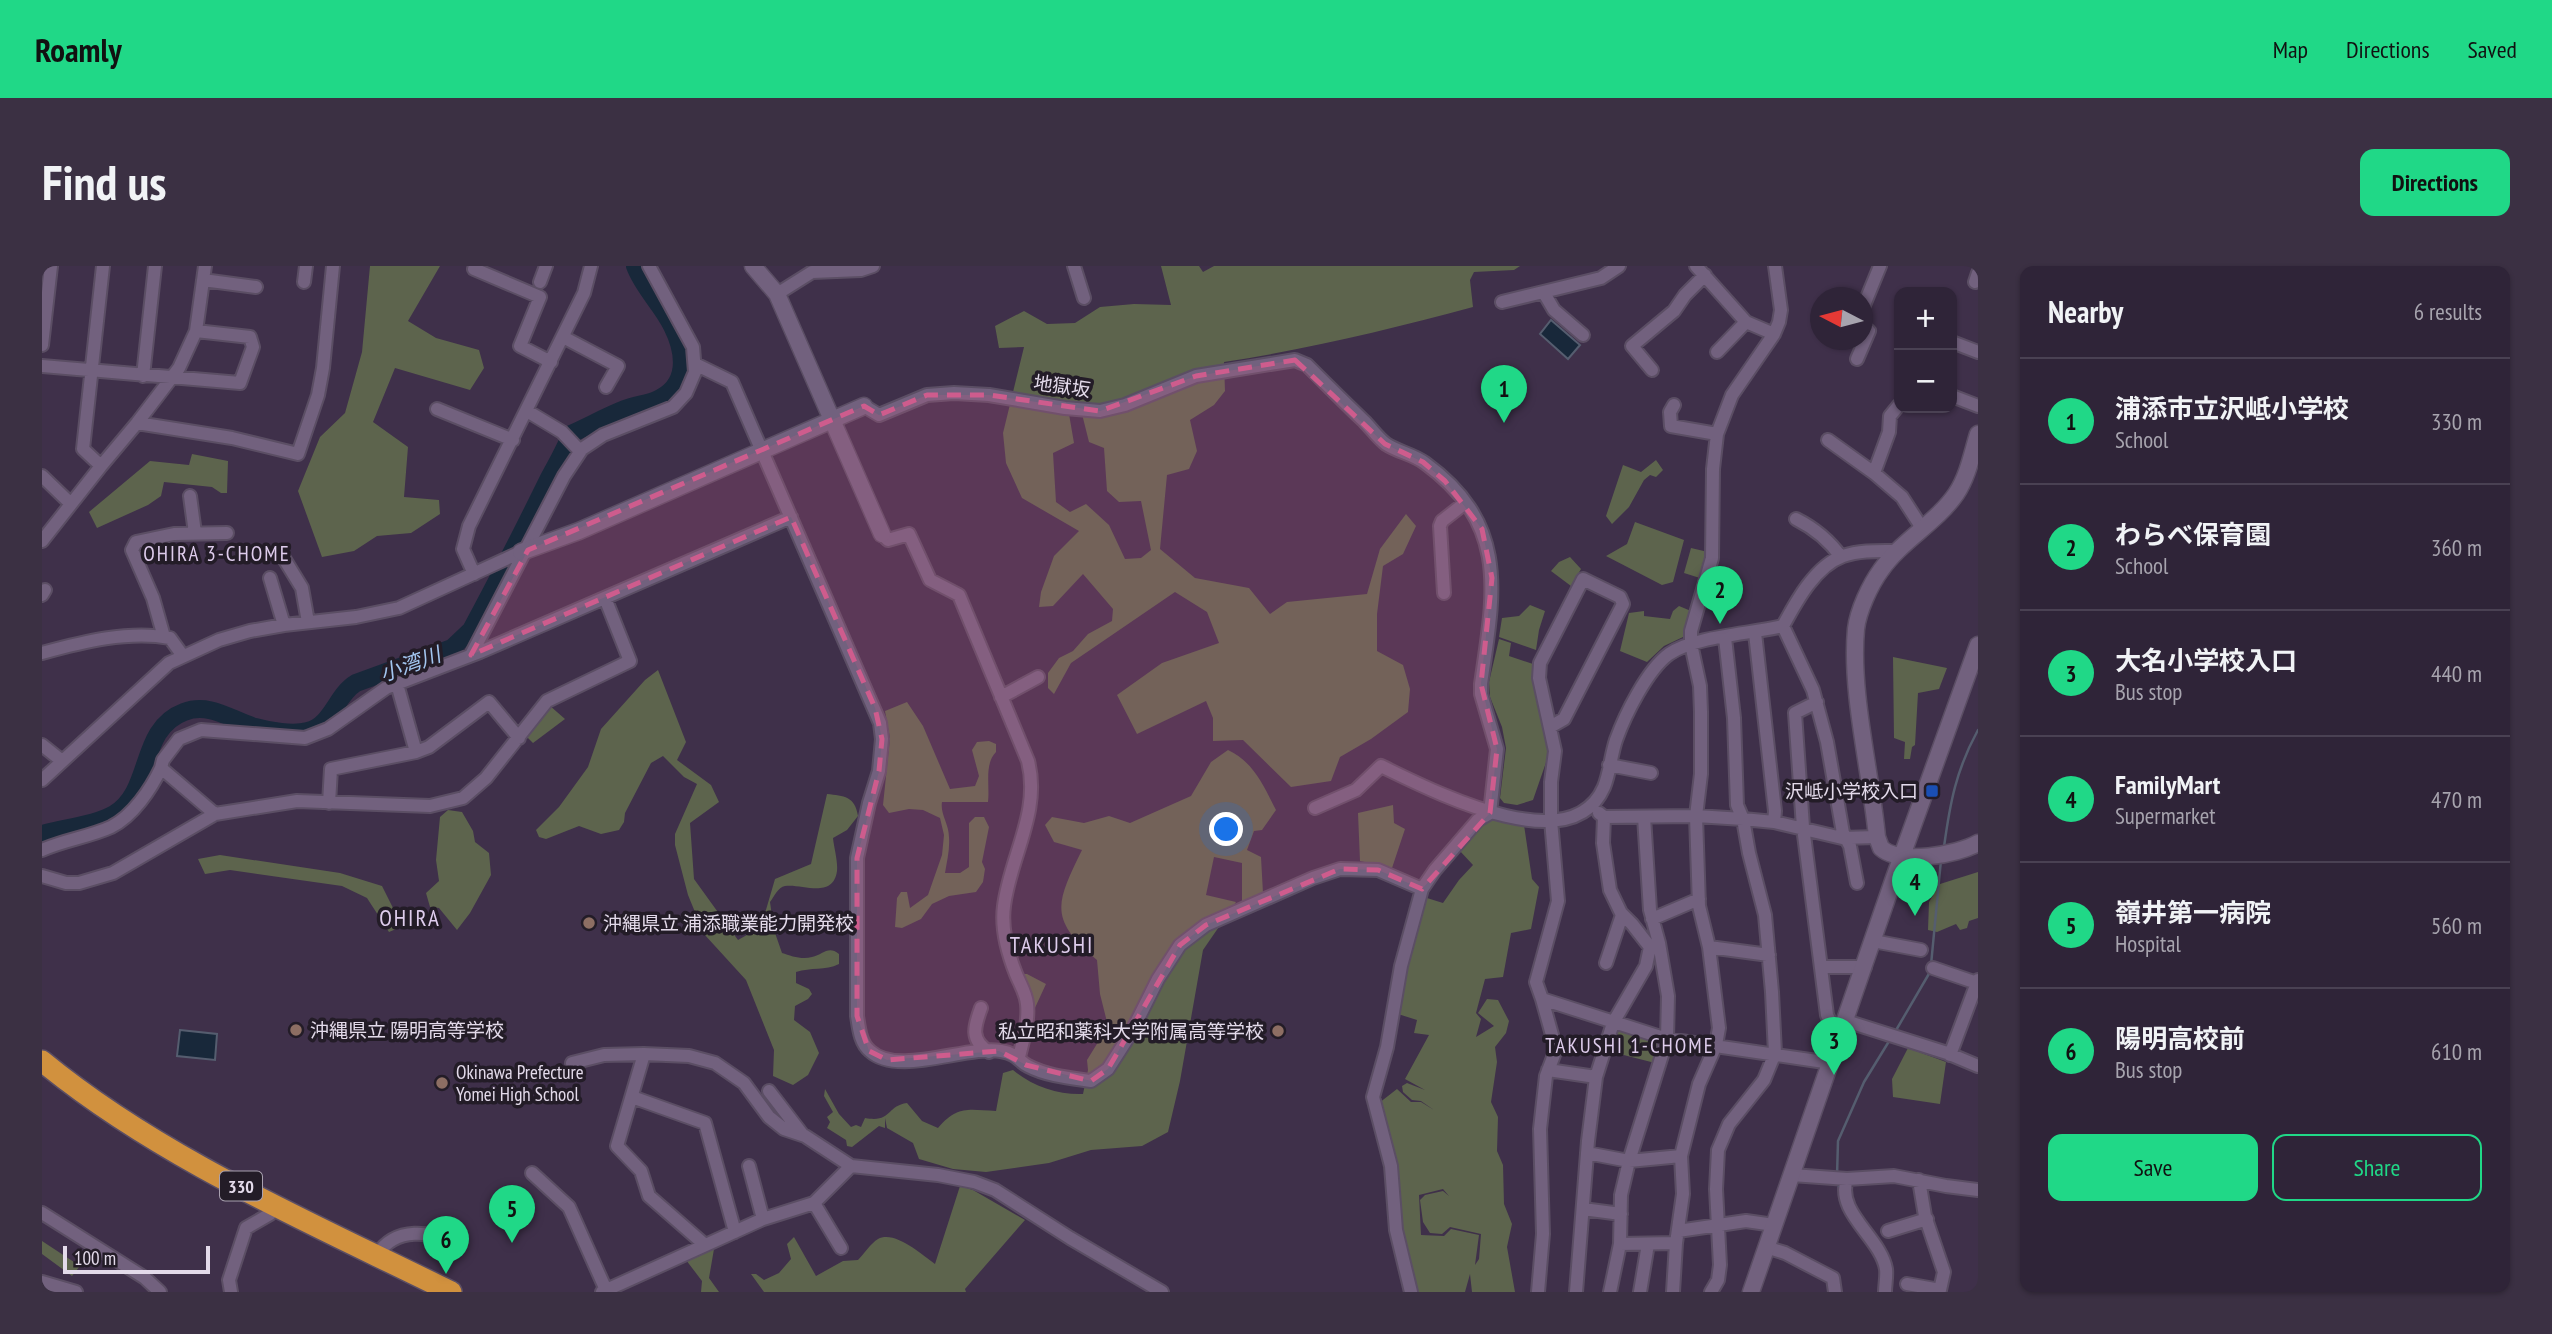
<!DOCTYPE html>
<html lang="en">
<head>
<meta charset="utf-8">
<style>
  body { margin:0; font-family:"PT Sans Narrow","Noto Sans JP",sans-serif; background:#3b3043; color:#f1f3f6 }
  .controls { position:absolute; right:21px; top:21px; display:grid; overflow:hidden; border-radius:14px; box-shadow:0 2px 5px #0004 }
  .controls button { width:63px; height:63px; display:grid; place-items:center; padding:0; border:0; border-bottom:2px solid #4a4153; background:#2f2438; color:#f1f3f6; font:35px sans-serif }
  .compass { position:absolute; left:1768px; top:21px; width:63px; height:63px; border-radius:50%; background:#2f2438; box-shadow:0 2px 5px #0004; rotate:276deg }
  .scale { position:absolute; left:21px; bottom:18px; width:147px; box-sizing:border-box; padding-left:7px; border:4px solid #e3daea; border-top:0; font-size:19px; line-height:24px; white-space:nowrap; color:#e3daea; -webkit-text-stroke:5px #231c27; paint-order:stroke }
  .you { position:absolute; left:1185px; top:564px; width:24px; height:24px; margin:-18px; border:5px solid #fff; border-radius:50%; background:#1a73e8; box-shadow:0 0 0 10px #1a73e833 }
  .badge { display:grid; place-items:center; width:46px; height:46px; border-radius:50%; background:#20d887; color:#111; font-size:23px; font-weight:700 }
  .pin { position:absolute; translate:-50% -58px; filter:drop-shadow(0 2px 4px #0008) }
  .pin::after { content:''; position:absolute; top:37px; width:24px; height:21px; background:inherit; clip-path:polygon(0 0,100% 0,50% 100%) }
  .list { margin:0; padding:0; list-style:none }
  h2 { display:flex; justify-content:space-between; align-items:center; height:91px; margin:0; padding:0 28px; font-size:30px }
  h2 small { font-size:23px; font-weight:400; color:#a7a4ae }
  .list li { display:grid; grid-template-columns:46px 1fr auto; gap:21px; align-items:center; box-sizing:border-box; height:126px; padding:0 28px; border-top:2px solid #4a4153 }
  .list b { display:block; font-size:26px; white-space:nowrap }
  .list p { margin:0; font-size:23px; white-space:nowrap; color:#a7a4ae }
  .list em { font-size:23px; font-style:normal; color:#a7a4ae }
  .actions { display:flex; gap:14px; padding:21px 28px }
  .actions a { flex:1; padding:16px 0; border:2px solid #20d887; border-radius:14px; text-align:center; font-size:24px; color:#20d887 }
  .actions .main { background:#20d887; color:#111 }
  .map { position:relative; flex:none; width:1936px; height:1026px; overflow:hidden; border-radius:14px }
  header { display:flex; align-items:center; gap:42px; box-sizing:border-box; height:98px; padding:0 35px; background:#20d887; color:#111 }
  header strong { font-size:33px }
  nav { display:flex; gap:38px; margin-inline-start:auto; font-size:24px }
  .intro { display:flex; align-items:center; justify-content:space-between; box-sizing:border-box; height:168px; padding:0 42px }
  h1 { margin:0; font-size:49px }
  .button { padding:18px 32px; border-radius:14px; background:#20d887; color:#111; font-size:24px; font-weight:700 }
  main { display:flex; gap:42px; padding:0 42px }
  aside { flex:1; background:#2f2438; border-radius:14px; box-shadow:0 2px 5px #0004 }
  .map>svg:first-child { display:block }
</style>
</head>
<body>
<header>
<strong>Roamly</strong>
<nav><a>Map</a><a>Directions</a><a>Saved</a></nav>
</header>
<div class="intro"><h1>Find us</h1><a class="button">Directions</a></div>
<main>
<div class="map">
<svg width="1936" height="1026" viewBox="0 0 1936 1026">
  <rect width="100%" height="100%" fill="#3f304a"/>
  <path fill="#5d644d" fill-rule="evenodd" d="M328,0H398L366,55L394,72L437,84L442,102L428,124L353,102L331,156L366,181L362,231L397,234L398,248L369,267L335,270L312,285L280,291L256,225L278,171L303,147L320,86Z
    M1119,0H1157L1161,6L1172,0H1478L1472,4L1432,6L1428,14L1431,41C1349,63 1267,83 1182,96L1183,125L1172,139L1148,154L1155,185L1147,203L1125,209L1118,283L1153,312L1207,322L1228,348L1245,336L1325,328L1338,283L1364,248L1374,260L1361,288L1341,300L1335,348V385L1361,399L1368,423L1366,446L1329,473L1298,491L1289,515L1249,521L1201,474L1171,475V452L1164,435L1095,468L1075,429L1120,397L1177,377L1165,346L1133,326L1029,397L1012,428L1006,422V407L1017,392L1031,385L1046,368L1070,355L1071,343L1041,308L1011,340L997,341L999,326L1012,290L1037,265L980,232L964,197L961,167L982,81L957,82L953,60L982,45L1005,58L1033,57L1058,41L1092,38L1129,39ZM1027,148H1040L1047,176L1062,182L1065,225L1077,236L1099,235L1109,284L1099,292L1083,293L1067,259L1044,238L1028,246L1014,236L1011,187L1032,177Z
    M150,188L186,195L185,227H179L170,221L122,216L119,230L106,239L55,262L47,246L108,195L147,199Z
    M1614,194L1621,204L1614,211L1608,209L1602,214L1587,241L1570,258L1564,250L1581,199L1599,206Z
    M1593,256L1642,274L1631,316L1620,319L1564,290L1585,278Z
    M1649,282L1666,286L1661,313L1642,307Z
    M1528,291L1539,303L1529,320L1509,305L1517,296Z
    M1488,339L1503,345L1497,364L1494,384L1457,371L1460,352L1477,350Z
    M1637,340L1649,345L1641,371L1622,380L1605,396L1578,385L1587,347L1602,345V350L1628,353L1631,345Z
    M1457,373L1469,377L1467,390L1494,399L1508,485L1491,534L1475,539L1462,537L1458,532L1464,482L1460,461L1448,431L1447,416Z
    M1851,391L1905,402L1897,423L1876,427L1873,479L1870,481L1868,493H1862L1863,476L1852,472Z
    M616,404L644,476L635,494L669,519L677,536L648,557L652,613L696,674L719,661L733,613L769,598L785,528C802,530 813,530 816,550L805,564L791,572C792,582 796,595 795,605C791,634 759,617 743,620C736,621 732,631 728,636L732,664L740,687C749,690 760,694 770,691C781,689 786,679 797,688V698C783,705 769,701 754,706V717L767,723L770,728L766,733L753,740L752,754L768,766L777,787L766,809L751,819L731,810L732,784L704,714L662,668L646,629L633,579V568L655,518L642,511L621,490L609,497L583,547L582,556L577,564L559,568L537,560L504,573L497,571L494,564L517,541L546,501L559,463L603,414Z
    M865,436L881,460L908,523L933,520L937,510L930,484L935,476L947,475L954,478V486C942,498 948,520 946,536H900C898,548 907,558 907,571C908,583 905,595 903,607H918L927,601V557L933,551H942L947,561L940,596L943,603L941,616L934,626L907,630L890,638L879,653L860,662L853,661L855,632L859,626H865L868,642L886,629L900,589L902,569L898,552L881,544L867,543L847,547L841,539L848,472L843,445Z
    M507,439L523,453L491,477L484,470Z
    M1186,484C1212,496 1222,521 1234,544L1220,564L1212,565L1205,584L1219,591L1221,627L1200,635V597L1172,591L1164,629L1194,636L1161,684L1138,815L1126,866L1100,880L1049,884L1007,897L944,906L911,903L877,893L871,877L845,862L843,852V862L837,860L810,881L805,880L804,874L785,862L788,856L785,851L791,846L782,830L783,823L797,848L809,861L814,859L819,861L823,852C850,857 844,840 865,837L880,855L896,862C916,839 926,844 954,845L961,807L971,804C990,820 1017,829 1041,828L1046,804L1045,794L1066,760L1058,728L1055,694C1006,653 1014,637 1040,584L1012,576L1003,559L1010,551L1042,557L1067,550L1088,557L1149,530L1169,496Z
    M1351,539L1352,557L1363,563L1350,602L1318,595L1316,547Z
    M406,544L420,546L431,565L433,576L447,587L449,609L428,647L415,664L397,642L388,641L384,627L397,615L394,594L398,551Z
    M1450,553L1482,559L1490,613L1497,621L1489,663L1469,667L1461,711L1443,713L1434,747L1439,753L1434,771L1452,760L1436,747L1445,733L1456,734L1467,755L1464,767L1453,781L1455,796L1449,836L1456,851L1455,885L1461,899L1462,938L1470,958L1465,981L1473,1026H1430L1428,1008L1423,1026H1372L1364,1001L1337,837L1355,823L1369,836H1379L1392,844L1379,835L1370,834L1361,826L1360,820L1365,817L1383,824L1363,813L1387,769L1372,767L1375,754L1356,748L1372,661L1385,632L1401,637L1417,614L1431,599L1417,584L1432,566ZM1401,923L1407,930L1401,925L1383,929L1378,934L1381,956L1388,967L1400,968L1408,961L1439,968L1437,993L1433,999L1437,969L1409,963L1402,970L1379,969L1377,929Z
    M178,589L298,607L340,620L353,646L381,643L385,650L347,666L325,632L300,620L188,604L163,608L156,593Z
    M1936,606V652L1927,655L1925,662L1918,664L1914,658L1895,666L1886,664L1887,636L1898,618Z
    M980,708H985L1004,718L992,744Z
    M1574,762L1612,773L1618,780L1613,797L1566,785Z
    M1866,782L1904,796L1898,838L1851,831L1850,813Z
    M918,920L931,924L983,954L923,1023L924,1026H722L709,1008H714L722,1014L737,1007L749,993L745,978L752,971L774,1010L801,995L816,994C822,988 829,977 836,973C853,964 880,989 893,998Z
    M0,975L38,1000L30,1010L0,988Z
    M672,983L667,1012L677,1026H659L660,1015L644,994Z"/>
  <path fill="#18283a" stroke="#555d6f" stroke-width="2" d="M1509,54L1538,79L1526,93L1498,68Z
    M138,764L175,768L173,794L135,790Z"/>
  <g fill="none" stroke-linecap="round" stroke-linejoin="round">
    <path stroke="#555d6f" stroke-width="2.5" d="M1902,581C1908,537 1914,504 1936,464
      M1889,699L1899,594
      M1853,766L1888,706
      M1795,910L1796,875L1822,816L1849,772
      M1796,916L1798,930"/>
    <path stroke="#18283a" stroke-width="18" d="M0,568C23,561 51,560 72,548C111,525 96,463 142,446C168,436 189,454 213,461C227,465 251,469 266,465C290,459 294,429 314,417L410,382L429,364C456,314 482,263 507,212C515,197 523,184 529,168C547,160 565,150 583,143C593,139 604,138 614,134C648,120 643,86 630,60C620,39 601,22 593,0"/>
    <defs>
      <path id="street" d="M1032,0L1042,32
        M1654,0L1704,56
        M432,3L498,31L478,80L509,96
        M161,14L214,21
        M262,16L264,0
        M498,16L504,0
        M1933,16L1936,7
        M1502,27L1512,44L1541,69
        M735,28L770,6L819,4L831,0
        M1460,36L1559,12L1577,0
        M1820,44L1838,0
        M521,71L576,100L564,121
        M1910,76L1936,86
        M0,79L9,0
        M1675,86L1704,56L1732,68
        M1815,93L1827,65L1820,59
        M653,98L690,116L838,457L840,473L837,505L827,537L815,592V750C817,762 818,777 828,785C856,811 925,779 959,785C976,788 976,795 986,800C1005,810 1028,812 1049,815L1066,803L1089,767L1116,713L1138,679L1164,659L1271,612L1298,603L1336,604L1380,623
        M0,100L198,117L211,81L208,71L154,65
        M1610,104L1590,80L1632,45L1643,29L1663,9
        M101,110L113,0
        M1910,130L1936,140
        M1632,139L1628,146L1629,160L1675,168
        M1857,139L1848,150L1847,166L1832,207L1860,231L1880,262
        M822,140L837,149L885,129L912,127L947,129L1023,142L1058,145L1083,139L1154,110L1253,94L1265,99C1284,118 1303,137 1322,155C1329,162 1336,172 1344,178C1356,186 1371,188 1383,197C1468,259 1452,327 1439,418V428L1455,483L1448,547
        M395,143L471,174
        M485,145L520,166L538,185
        M95,157L190,172L256,188L276,129L281,102L291,0
        M1786,174L1832,207
        M59,200L41,183L61,0
        M0,210L29,238
        M148,230L153,267
        M1754,253C1772,262 1787,274 1799,291
        M840,268L846,274L867,268L888,314L917,329L986,495C999,546 968,591 962,640C959,662 966,688 974,708C978,718 984,727 985,738C987,755 981,774 977,791
        M0,275L59,200L95,157L137,102L154,65L163,0
        M238,286L260,322L266,356
        M432,308L421,283L427,260L542,27L549,0
        M228,312L242,359
        M1402,327L1398,260L1400,255L1423,237
        M0,329L3,324
        M1741,360L1771,424L1785,476L1801,567L1808,580L1815,617
        M1713,367L1733,545L1732,556
        M122,371L111,332L90,284L94,276L132,268L185,267
        M0,387C40,376 87,364 128,372L141,390
        M429,389L522,210L540,183L561,169L631,141L644,127L653,106L651,81L607,0
        M355,418L374,486
        M959,431L996,411
        M1775,436L1753,447L1761,561L1785,749L1792,764L1798,769
        M1508,461L1522,453L1581,338L1578,331L1541,313L1498,397L1497,412L1513,485L1509,516V554L1516,635L1494,716L1500,733L1625,773L1789,797
        M0,479L20,495
        M1567,499L1609,507
        M0,514L127,397L177,374L208,365L242,359L314,351L357,342L479,286
        M287,537L289,503L374,486L387,481L447,436L477,472
        M1273,542L1314,524L1339,500C1387,523 1529,598 1562,521C1568,506 1569,489 1574,474C1583,449 1605,404 1627,388C1653,370 1709,368 1741,360C1754,336 1773,300 1801,290C1818,284 1837,285 1855,285
        M1557,547L1562,551L1654,550L1701,553L1732,556L1800,572L1835,571
        M173,548L119,502L121,494L137,473L159,464L263,472L286,463L344,422L438,386L749,251
        M0,584C22,574 47,571 69,561C91,550 109,523 119,502
        M0,610L24,617H37L71,607L173,548L255,535L388,540L421,532L444,512L505,435L588,395L563,332
        M1610,653L1657,633
        M1831,675L1879,684
        M1667,681L1727,689
        M1564,697L1580,649
        M1779,701H1823
        M1891,702L1935,717
        M939,742C932,761 928,774 947,786
        M1804,755L1905,787L1936,800
        M602,788L575,880L599,905L607,930L663,979
        M1908,789L1936,714
        M530,797L562,789L602,788L647,790L673,797L702,817L727,851L742,863L763,870L809,900L896,909L932,916L953,924L1028,972L1120,1026
        M1506,804L1554,811
        M727,825L760,868
        M590,831L663,857L693,966
        M1545,887L1587,895L1639,890
        M707,900L721,953
        M490,907L527,941L564,1024
        M1750,909L1805,913L1852,910L1904,920L1936,924
        M1805,913C1793,946 1839,972 1844,1003C1845,1010 1843,1019 1843,1026
        M772,937L799,982
        M1541,943L1579,948
        M0,947L103,1012L118,1026
        M1636,965L1704,955L1732,959
        M1846,965L1885,953
        M1578,978L1634,977
        M1724,981L1743,987L1791,1012L1793,1026
        M335,989C354,959 388,967 418,975
        M0,1016L34,1026
        M1865,1018L1898,1024L1902,1006L1883,950L1877,914
        M189,1026L187,1014L204,962L228,948
        M560,1026L721,953L772,937L809,900
        M1369,1026L1354,964L1349,900L1331,831L1345,781L1359,700L1380,623L1393,604L1436,554L1448,547
        M1496,1026L1501,968L1498,863L1504,810L1512,789V776L1500,733
        M1534,1026L1546,875L1554,811L1571,757L1604,700L1608,681L1590,658L1579,647L1568,624L1561,577L1562,551
        M1568,1026L1578,978L1579,929L1587,895L1625,773L1626,730L1617,677L1608,644L1602,551
        M1598,1026L1606,978
        M1631,1026L1634,977L1641,928L1639,890L1657,818L1674,779L1677,762L1667,681L1657,640L1654,550L1659,508V446L1658,420L1649,378V365L1670,292L1671,203L1675,168L1690,129L1732,68L1737,56L1739,44L1733,0
        M1669,1026L1676,1014L1678,999L1674,923L1676,884L1687,858L1722,814L1733,787L1730,726L1723,649L1707,587L1701,553L1695,539L1692,452L1683,372"/>
      <path id="secondary" d="M711,0L735,28L840,268
        M1936,168C1930,188 1926,210 1914,228C1894,257 1859,275 1839,304C1828,319 1816,345 1814,363C1808,427 1829,506 1835,571L1839,582C1858,599 1915,589 1936,577
        M479,286L537,265L822,140
        M1709,1026L1852,612L1936,379"/>
      <path id="highway" d="M0,795C119,893 272,958 409,1026"/>
    </defs>
    <use href="#street" stroke="#5b4e64" stroke-width="16"/>
    <use href="#secondary" stroke="#5b4e64" stroke-width="19"/>
    <use href="#highway" stroke="#5b4e64" stroke-width="24"/>
    <use href="#street" stroke="#72617e" stroke-width="12"/>
    <use href="#secondary" stroke="#72617e" stroke-width="16"/>
    <use href="#highway" stroke="#d1913e" stroke-width="21"/>
  </g>
  <path fill="#ce5c8d" fill-opacity="0.2" stroke="#ce5c8d" stroke-width="5" stroke-dasharray="14 9" stroke-linejoin="round" d="M1253,94L1343,178L1381,196L1403,215L1440,263L1450,312L1439,418L1455,483L1448,547L1380,623L1336,604L1298,603L1164,659L1138,679L1066,803L1049,815L984,799L957,785L845,794L827,785L815,750V592L837,505L840,473L833,442L749,251L429,389L486,284L822,140L837,149L885,129H947L1058,145L1154,110Z"/>
  <rect fill="#1a4fb4" stroke="#231c27" stroke-width="2.5" x="1883" y="518" width="14" height="14" rx="3.5"/>
  <g fill="#8d6e63" stroke="#231c27" stroke-width="2.5">
    <circle cx="547" cy="657" r="7"/>
    <circle cx="254" cy="764" r="7"/>
    <circle cx="1236" cy="765" r="7"/>
    <circle cx="400" cy="817" r="7"/>
  </g>
  <g text-anchor="middle" dominant-baseline="central" stroke-width="7" stroke-linejoin="round" paint-order="stroke">
    <rect fill="#231c27" stroke="#a9a1b0" stroke-width="2" x="178" y="905.5" width="42" height="29" rx="5"/>
    <g font-size="18" font-weight="bold" fill="#e3daea">
      <text x="199" y="920">330</text>
    </g>
    <g font-size="19" fill="#e3daea" stroke="#231c27">
      <text transform="translate(1020 120) rotate(8)">地獄坂</text>
    </g>
    <g font-size="19" fill="#e3daea" stroke="#231c27" text-anchor="start">
      <text x="1876" y="525" text-anchor="end">沢岻小学校入口</text>
      <text x="561" y="657">沖縄県立 浦添職業能力開発校</text>
      <text x="268" y="764">沖縄県立 陽明高等学校</text>
      <text x="1222" y="765" text-anchor="end">私立昭和薬科大学附属高等学校</text>
      <text x="414" y="806">Okinawa Prefecture<tspan x="414" dy="22">Yomei High School</tspan></text>
    </g>
    <g font-size="21" letter-spacing="2" fill="#deccec" stroke="#231c27">
      <text x="175" y="287">OHIRA 3-CHOME</text>
      <text x="1588" y="779">TAKUSHI 1-CHOME</text>
    </g>
    <g font-size="21" font-style="italic" fill="#a3c6f0" stroke="#231c27">
      <text transform="translate(368 398) rotate(-20)">小湾川</text>
    </g>
    <g font-size="23" letter-spacing="2" fill="#deccec" stroke="#231c27">
      <text x="368" y="651">OHIRA</text>
      <text x="1010" y="678">TAKUSHI</text>
    </g>
  </g>
</svg>
<div class="controls">
<button>+</button>
<button>−</button>
</div>
<svg class="compass" viewBox="-18 -18 36 36"><path d="M0-13l5 13h-10z" fill="#e53935"/><path d="M0 13l5-13h-10z" fill="#a7a4ae"/></svg>
<div class="scale">100 m</div>
<div class="you"></div>
<div class="pin badge" style="left:1462px;top:157px">1</div>
<div class="pin badge" style="left:1678px;top:358px">2</div>
<div class="pin badge" style="left:1792px;top:809px">3</div>
<div class="pin badge" style="left:1873px;top:650px">4</div>
<div class="pin badge" style="left:470px;top:977px">5</div>
<div class="pin badge" style="left:404px;top:1008px">6</div>
</div>
<aside>
<h2>Nearby<small>6 results</small></h2>
<ul class="list">
<li><span class="badge">1</span><div><b>浦添市立沢岻小学校</b><p>School</p></div><em>330 m</em></li>
<li><span class="badge">2</span><div><b>わらべ保育園</b><p>School</p></div><em>360 m</em></li>
<li><span class="badge">3</span><div><b>大名小学校入口</b><p>Bus stop</p></div><em>440 m</em></li>
<li><span class="badge">4</span><div><b>FamilyMart</b><p>Supermarket</p></div><em>470 m</em></li>
<li><span class="badge">5</span><div><b>嶺井第一病院</b><p>Hospital</p></div><em>560 m</em></li>
<li><span class="badge">6</span><div><b>陽明高校前</b><p>Bus stop</p></div><em>610 m</em></li>
</ul>
<div class="actions"><a class="main">Save</a><a>Share</a></div>
</aside>
</main>
</body>
</html>
